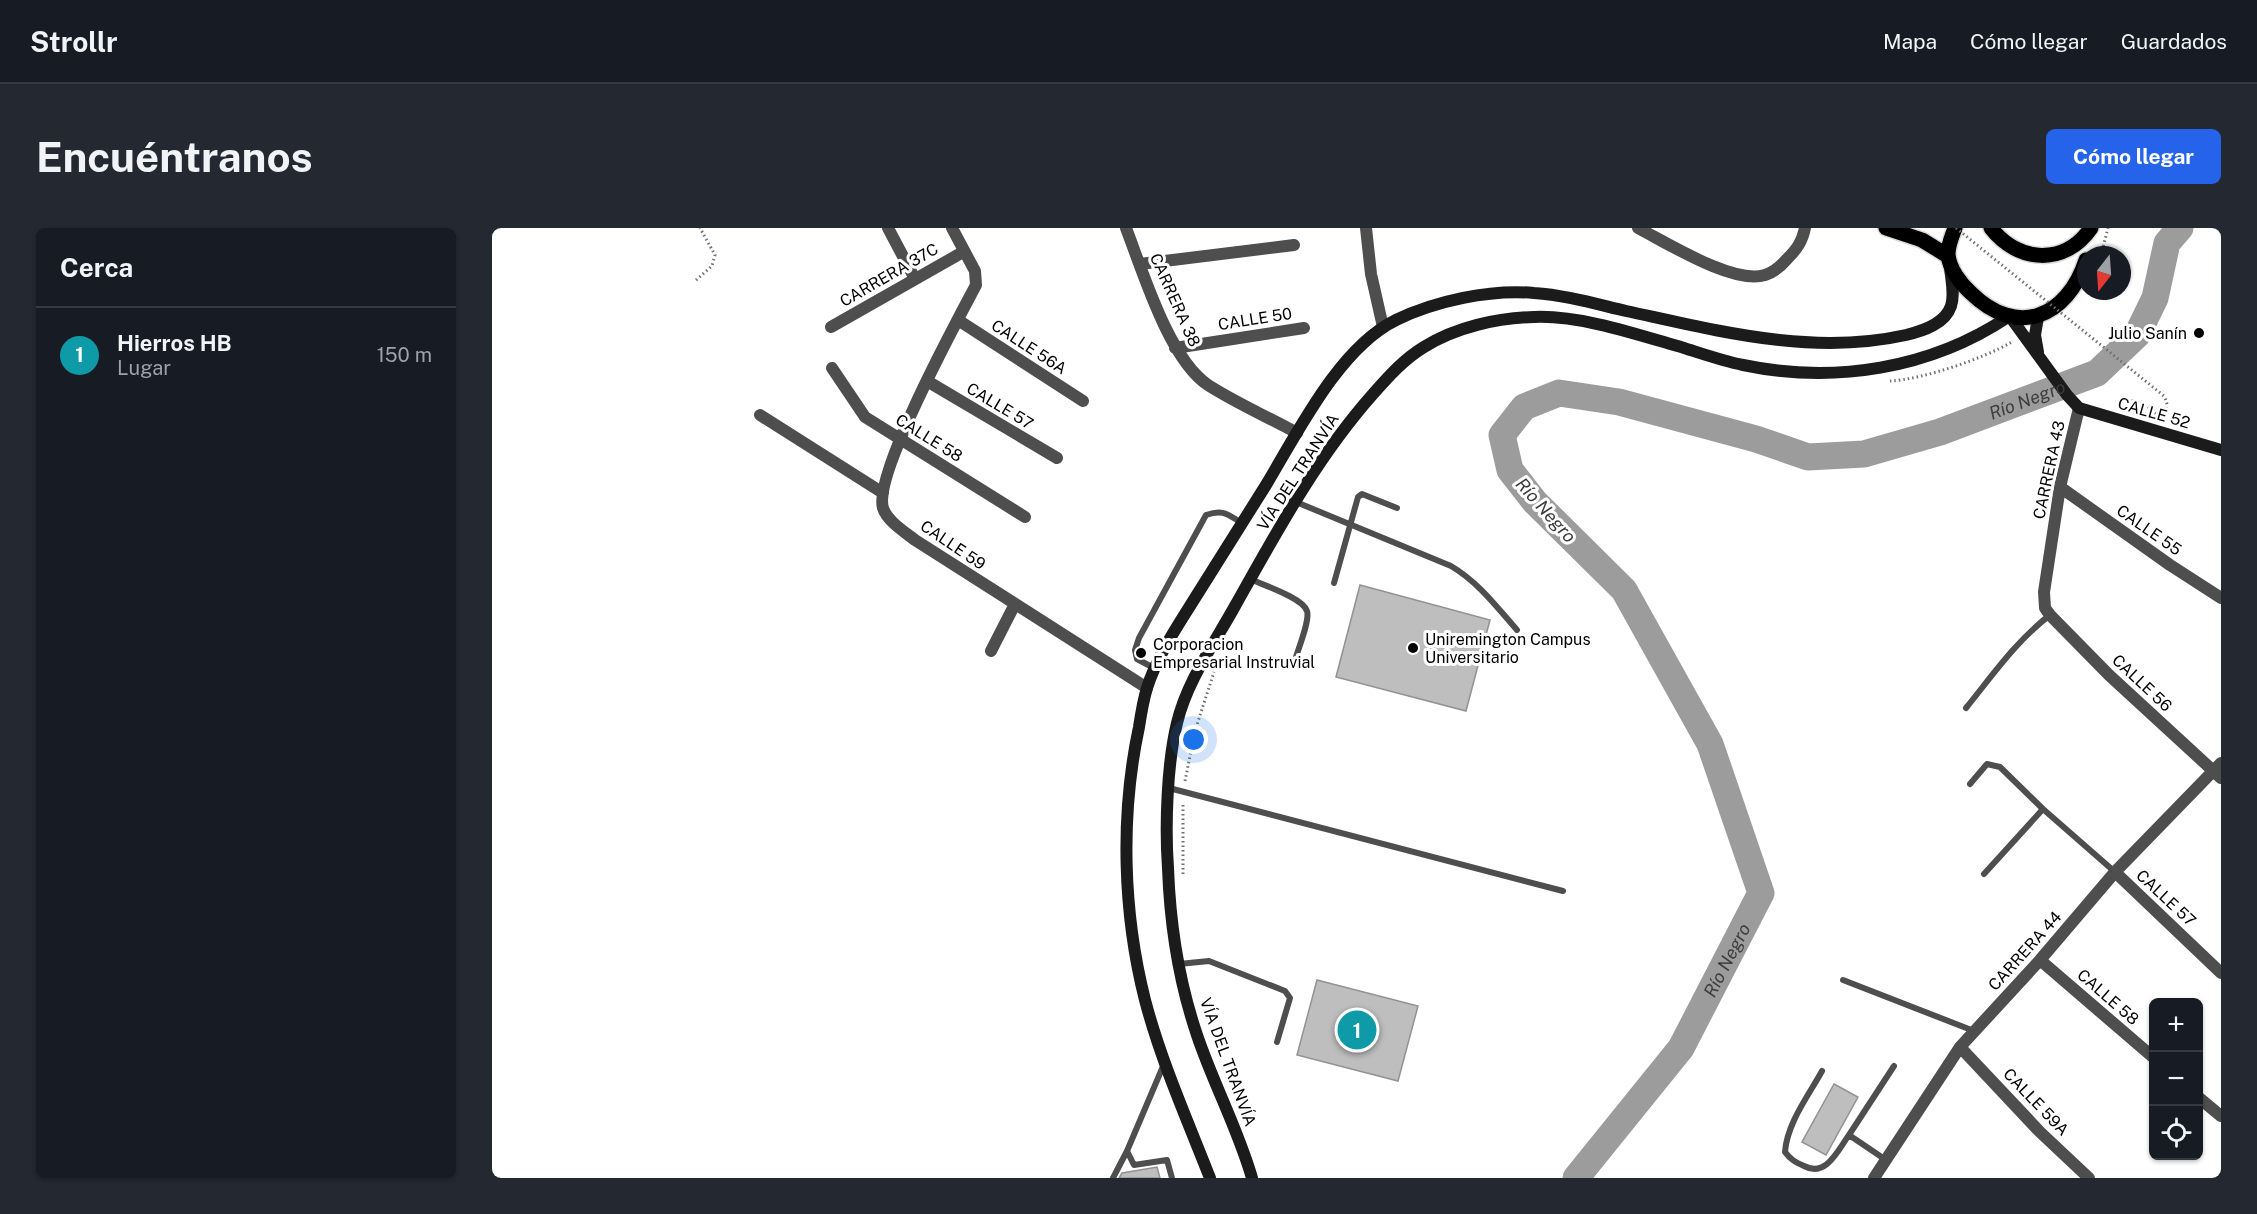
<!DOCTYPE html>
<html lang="es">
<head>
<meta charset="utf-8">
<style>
  body { margin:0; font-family:"Public Sans",sans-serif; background:#242831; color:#f1f3f6 }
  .controls { position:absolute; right:18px; bottom:18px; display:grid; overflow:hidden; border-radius:9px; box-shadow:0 2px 4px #0004 }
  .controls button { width:54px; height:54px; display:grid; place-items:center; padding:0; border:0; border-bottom:2px solid #363941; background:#171b24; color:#f1f3f6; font:30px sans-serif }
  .compass { position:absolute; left:1585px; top:18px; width:54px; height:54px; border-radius:50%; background:#171b24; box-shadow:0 2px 4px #0004; rotate:197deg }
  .you { position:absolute; left:702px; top:512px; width:21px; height:21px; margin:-15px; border:4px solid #fff; border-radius:50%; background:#1a73e8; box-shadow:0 0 0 9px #1a73e833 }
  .badge { display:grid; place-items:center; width:39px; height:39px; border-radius:50%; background:#2563eb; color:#fff; font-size:20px; font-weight:700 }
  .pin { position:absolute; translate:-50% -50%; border:3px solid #fff; box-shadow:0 2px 6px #0006 }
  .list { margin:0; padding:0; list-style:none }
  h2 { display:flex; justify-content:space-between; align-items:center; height:78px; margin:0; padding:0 24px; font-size:26px }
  h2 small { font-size:20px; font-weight:400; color:#9ea1a6 }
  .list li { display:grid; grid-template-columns:39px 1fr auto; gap:18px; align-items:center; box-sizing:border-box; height:96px; padding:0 24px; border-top:2px solid #363941 }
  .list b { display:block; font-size:22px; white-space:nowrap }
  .list p { margin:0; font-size:20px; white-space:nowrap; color:#9ea1a6 }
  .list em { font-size:20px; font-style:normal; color:#9ea1a6 }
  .icon { flex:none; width:33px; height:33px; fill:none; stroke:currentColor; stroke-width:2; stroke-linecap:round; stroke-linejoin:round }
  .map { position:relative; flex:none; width:1729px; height:950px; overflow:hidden; border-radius:9px }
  header { display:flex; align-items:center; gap:36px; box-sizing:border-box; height:84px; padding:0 30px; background:#171b24; border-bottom:2px solid #363941 }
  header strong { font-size:28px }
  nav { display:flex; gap:33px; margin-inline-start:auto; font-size:21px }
  .intro { display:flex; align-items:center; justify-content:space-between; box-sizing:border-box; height:144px; padding:0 36px }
  h1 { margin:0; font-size:42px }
  .button { padding:15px 27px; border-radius:9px; background:#2563eb; color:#fff; font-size:21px; font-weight:700 }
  main { display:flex; gap:36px; padding:0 36px }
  aside { flex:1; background:#171b24; border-radius:9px; box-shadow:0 2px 4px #0004 }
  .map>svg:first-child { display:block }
</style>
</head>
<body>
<header>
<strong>Strollr</strong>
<nav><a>Mapa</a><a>Cómo llegar</a><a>Guardados</a></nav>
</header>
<div class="intro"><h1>Encuéntranos</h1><a class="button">Cómo llegar</a></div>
<main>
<aside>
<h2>Cerca<small></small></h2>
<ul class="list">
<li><span class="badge" style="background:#0f9aa8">1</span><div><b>Hierros HB</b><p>Lugar</p></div><em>150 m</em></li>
</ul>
</aside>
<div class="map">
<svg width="1729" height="950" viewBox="0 0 1729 950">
  <rect width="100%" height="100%" fill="#fff"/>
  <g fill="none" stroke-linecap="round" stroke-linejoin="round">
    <path stroke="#9c9c9c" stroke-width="27" id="s1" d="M1084,950L1189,820L1269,665L1218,516L1132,362L1043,274L1018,242L1010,207L1032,179L1067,165L1127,174L1264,211L1316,229L1372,226L1448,204L1605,145L1645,107L1663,70L1675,15L1688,0"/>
  </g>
  <path fill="#bebebe" stroke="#929292" stroke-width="1.5" d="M868,357L998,392L974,483L844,449Z
    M825,752L926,778L906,853L805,827Z
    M1342,856L1366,869L1334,927L1310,914Z
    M665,939L668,950H627L630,945Z"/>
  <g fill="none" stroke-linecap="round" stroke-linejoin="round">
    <defs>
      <path id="primary" d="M1394,0L1430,12L1456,28
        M1463,0C1460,8 1456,17 1456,26C1457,41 1469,56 1479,65C1525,110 1575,90 1594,32
        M1499,0C1526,35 1573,38 1599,0"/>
    </defs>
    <use href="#primary" stroke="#dbdbdb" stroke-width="18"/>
    <path stroke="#707070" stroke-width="3" stroke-dasharray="1.5 3" stroke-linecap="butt" d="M1609,27L1616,0
      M204,52L220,38L223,27L208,0
      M1398,153C1432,151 1490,131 1520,114
      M693,553L703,503L722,444
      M691,646V575"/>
    <path stroke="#4e4e4e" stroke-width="6" d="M804,274L959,338C986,354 1004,378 1025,402
      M758,351C771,357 811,370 815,383C818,392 807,419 804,429
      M842,355L866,269L870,266L905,280
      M662,440L645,431L643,422L647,410L714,287C731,281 735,286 750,295
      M1474,480C1500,448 1525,412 1558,387
      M1478,556L1495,536L1508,539L1551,581L1623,644
      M677,560L1071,663
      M1492,646L1551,581
      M687,736L717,733L793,763L798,770L785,814
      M1351,752L1482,803
      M1330,843C1317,867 1295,895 1293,924C1298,931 1303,934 1312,938C1334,950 1346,922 1357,907L1394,932
      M1357,907L1402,838
      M635,923L642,937L675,932L680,950
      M621,950L635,923L672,836"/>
    <path stroke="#4e4e4e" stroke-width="12" d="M396,0L423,51
      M460,0L483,43L484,57C465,93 381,247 391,280C395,293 413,304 423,312L655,460
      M634,0C651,44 677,131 716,157C744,175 776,189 805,205
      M874,0L879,46L891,99
      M1146,0C1175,15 1242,57 1273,47C1283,44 1289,38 1295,31C1305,21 1310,14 1313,0
      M648,36L802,17
      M466,92L591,173
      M339,99L471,24
      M683,120L812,100
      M340,140L373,189L533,289
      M435,153L565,230
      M1587,180L1568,259L1552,364L1553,380L1558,387L1617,447L1729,550
      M268,187L391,265
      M1568,259L1678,337L1729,370
      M499,423L523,376
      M1623,644L1729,745
      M1548,732L1662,830
      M1468,819L1548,904L1597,950
      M1706,869L1729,888
      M1382,950L1468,819L1548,732L1623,644L1729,535"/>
    <path stroke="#1b1b1b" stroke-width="12" d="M1519,90L1575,167L1587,180L1729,222
      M1546,124L1543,107L1546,89
      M718,950C695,891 669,833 653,772C631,685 628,588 647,499C649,486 651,473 655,460C665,428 685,399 703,370C727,332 750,295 774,257C806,204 847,120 904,92C943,73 998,61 1042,65C1073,67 1104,76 1134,83C1227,103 1320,128 1414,107C1431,103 1453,96 1459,78C1463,66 1459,52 1458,39
      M760,950C746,901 721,855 705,807C687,754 678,696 676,640C673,598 675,536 685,495C695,453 722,416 743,378C784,305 825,229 881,166C896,149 912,131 932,119C964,99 1005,90 1042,89C1089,87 1147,107 1192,120C1211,126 1231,133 1251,137C1342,156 1438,141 1516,89"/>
    <use href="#primary" stroke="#000" stroke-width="15"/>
    <path stroke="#707070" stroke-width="3" stroke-dasharray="1.5 3" stroke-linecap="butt" d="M1464,0L1672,168C1677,177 1676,184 1664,186C1656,179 1648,169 1637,174"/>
  </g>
  <g fill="#000" stroke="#fff" stroke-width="2">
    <circle cx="1707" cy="105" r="6"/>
    <circle cx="921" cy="420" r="6"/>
    <circle cx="649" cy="425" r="6"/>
  </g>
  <g text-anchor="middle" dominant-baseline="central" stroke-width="6" stroke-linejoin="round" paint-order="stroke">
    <g font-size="16" fill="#000" stroke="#fff">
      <text transform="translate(397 47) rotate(-30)">CARRERA 37C</text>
      <text transform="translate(683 72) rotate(66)">CARRERA 38</text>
      <text transform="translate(763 91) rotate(-9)">CALLE 50</text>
      <text transform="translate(537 119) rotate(33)">CALLE 56A</text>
      <text transform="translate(508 178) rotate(31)">CALLE 57</text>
      <text transform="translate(1662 185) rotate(16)">CALLE 52</text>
      <text transform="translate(437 210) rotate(32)">CALLE 58</text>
      <text transform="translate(1557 242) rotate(-78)">CARRERA 43</text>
      <text transform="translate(806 244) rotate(-57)">VÍA DEL TRANVÍA</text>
      <text transform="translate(1657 302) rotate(35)">CALLE 55</text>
      <text transform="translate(461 317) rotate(34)">CALLE 59</text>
      <text transform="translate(1650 455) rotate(43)">CALLE 56</text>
      <text transform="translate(1674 670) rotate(43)">CALLE 57</text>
      <text transform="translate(1533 723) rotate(-48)">CARRERA 44</text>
      <text transform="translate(1616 769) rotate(41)">CALLE 58</text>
      <text transform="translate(736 834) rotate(70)">VÍA DEL TRANVÍA</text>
      <text transform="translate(1544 874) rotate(46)">CALLE 59A</text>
    </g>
    <g font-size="16" fill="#000" stroke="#fff" text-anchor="start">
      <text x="1695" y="105" text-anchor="end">Julio Sanín</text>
      <text x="933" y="411">Uniremington Campus<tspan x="933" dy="18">Universitario</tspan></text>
      <text x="661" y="416">Corporacion<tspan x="661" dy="18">Empresarial Instruvial</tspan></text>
    </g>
    <g font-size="18" font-style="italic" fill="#3d3d3d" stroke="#fff">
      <text stroke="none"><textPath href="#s1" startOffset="1436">Río Negro</textPath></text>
      <text transform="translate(1054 282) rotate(48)">Río Negro</text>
      <text stroke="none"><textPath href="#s1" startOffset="266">Río Negro</textPath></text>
    </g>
  </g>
</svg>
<div class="controls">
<button>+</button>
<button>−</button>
<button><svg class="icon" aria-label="locate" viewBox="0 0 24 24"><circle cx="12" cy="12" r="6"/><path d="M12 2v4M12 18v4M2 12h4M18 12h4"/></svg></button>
</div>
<svg class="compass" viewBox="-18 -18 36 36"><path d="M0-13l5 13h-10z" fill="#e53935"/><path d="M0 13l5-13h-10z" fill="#9ea1a6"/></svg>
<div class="you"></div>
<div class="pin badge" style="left:865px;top:802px;background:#0f9aa8">1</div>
</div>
</main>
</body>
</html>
